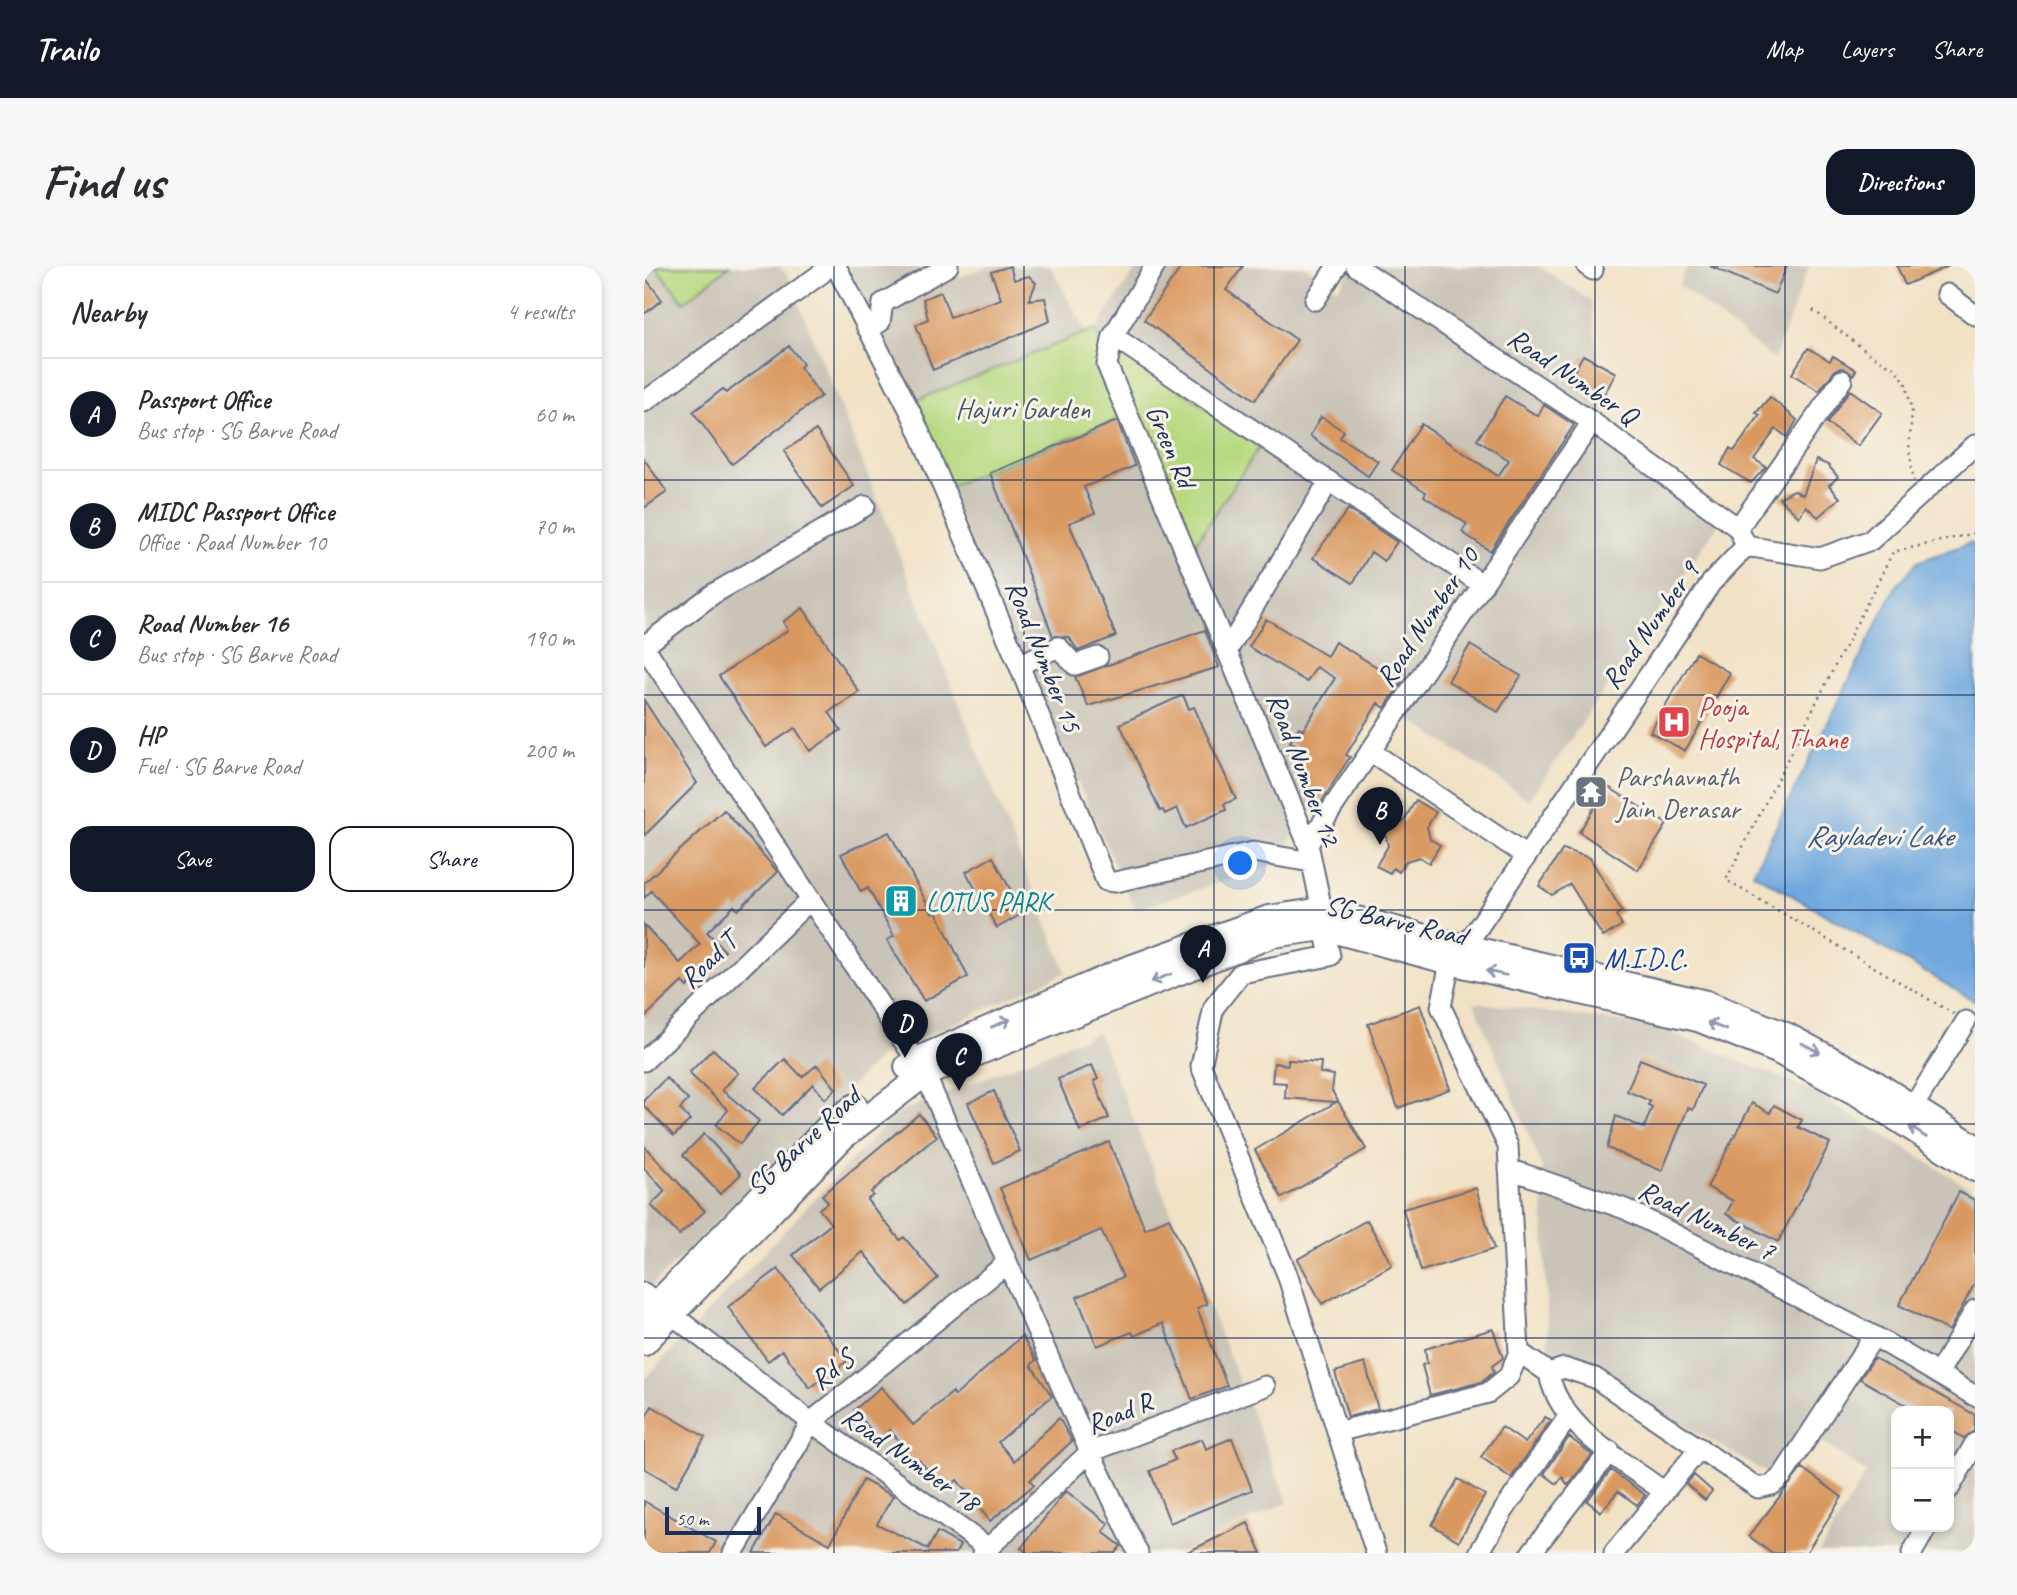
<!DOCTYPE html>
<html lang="en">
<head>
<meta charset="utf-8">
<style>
  body { margin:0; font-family:Caveat,sans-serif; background:#f7f7f7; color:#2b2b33 }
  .controls { position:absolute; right:21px; bottom:21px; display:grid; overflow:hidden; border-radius:14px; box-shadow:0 4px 10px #0003 }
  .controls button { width:63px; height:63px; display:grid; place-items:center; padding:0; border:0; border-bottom:2px solid #e1e1e2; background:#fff; color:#2b2b33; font:35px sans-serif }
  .scale { position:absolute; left:21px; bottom:18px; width:96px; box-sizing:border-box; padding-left:7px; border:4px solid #1b2f5e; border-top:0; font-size:19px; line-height:24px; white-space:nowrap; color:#1b2f5e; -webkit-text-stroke:5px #f7f3e8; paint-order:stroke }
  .you { position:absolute; left:597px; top:598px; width:24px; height:24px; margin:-18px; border:5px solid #fff; border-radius:50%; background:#1a73e8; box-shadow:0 0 0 10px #1a73e833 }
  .badge { display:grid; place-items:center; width:46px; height:46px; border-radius:50%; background:#111827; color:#fff; font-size:23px; font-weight:700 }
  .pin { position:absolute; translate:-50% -58px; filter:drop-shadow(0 2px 4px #0008) }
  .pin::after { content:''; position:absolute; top:37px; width:24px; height:21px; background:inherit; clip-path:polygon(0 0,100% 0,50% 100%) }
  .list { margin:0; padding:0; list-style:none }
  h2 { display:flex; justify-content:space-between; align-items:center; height:91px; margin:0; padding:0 28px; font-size:30px }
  h2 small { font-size:23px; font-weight:400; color:#7c7c81 }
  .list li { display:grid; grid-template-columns:46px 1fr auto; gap:21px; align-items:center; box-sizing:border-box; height:112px; padding:0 28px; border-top:2px solid #e1e1e2 }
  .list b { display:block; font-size:26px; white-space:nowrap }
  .list p { margin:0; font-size:23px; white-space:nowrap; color:#7c7c81 }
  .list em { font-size:23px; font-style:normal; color:#7c7c81 }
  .actions { display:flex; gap:14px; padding:21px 28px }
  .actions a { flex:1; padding:16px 0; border:2px solid #111827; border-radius:21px; text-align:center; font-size:24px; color:#111827 }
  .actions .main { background:#111827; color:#fff }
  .map { position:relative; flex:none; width:1331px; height:1287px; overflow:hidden; border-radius:21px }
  header { display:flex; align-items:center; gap:42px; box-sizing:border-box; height:98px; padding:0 35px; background:#111827; color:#fff }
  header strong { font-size:33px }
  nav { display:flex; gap:38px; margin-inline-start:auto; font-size:24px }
  .intro { display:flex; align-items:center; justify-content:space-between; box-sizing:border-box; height:168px; padding:0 42px }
  h1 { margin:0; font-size:49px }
  .button { padding:18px 32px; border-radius:21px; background:#111827; color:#fff; font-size:24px; font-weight:700 }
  main { display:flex; gap:42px; padding:0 42px }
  aside { flex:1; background:#fff; border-radius:21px; box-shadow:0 4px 10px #0003 }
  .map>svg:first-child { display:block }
</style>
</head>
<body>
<header>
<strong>Trailo</strong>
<nav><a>Map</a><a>Layers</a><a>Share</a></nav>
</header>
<div class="intro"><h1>Find us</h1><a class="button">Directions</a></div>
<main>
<aside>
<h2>Nearby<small>4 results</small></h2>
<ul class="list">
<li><span class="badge">A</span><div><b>Passport Office</b><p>Bus stop · SG Barve Road</p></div><em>60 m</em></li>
<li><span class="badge">B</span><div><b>MIDC Passport Office</b><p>Office · Road Number 10</p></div><em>70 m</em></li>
<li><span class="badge">C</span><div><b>Road Number 16</b><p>Bus stop · SG Barve Road</p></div><em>190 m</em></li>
<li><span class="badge">D</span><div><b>HP</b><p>Fuel · SG Barve Road</p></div><em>200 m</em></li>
</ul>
<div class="actions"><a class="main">Save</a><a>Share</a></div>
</aside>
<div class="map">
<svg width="1331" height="1287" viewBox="0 0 1331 1287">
  <rect width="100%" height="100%" fill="#f7f3e8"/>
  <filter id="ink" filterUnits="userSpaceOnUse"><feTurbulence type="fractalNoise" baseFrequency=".0143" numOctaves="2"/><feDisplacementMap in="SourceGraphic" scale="14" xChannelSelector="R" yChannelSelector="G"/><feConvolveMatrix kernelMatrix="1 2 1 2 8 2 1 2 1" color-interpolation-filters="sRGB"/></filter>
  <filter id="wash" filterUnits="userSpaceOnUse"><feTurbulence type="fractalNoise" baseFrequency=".00686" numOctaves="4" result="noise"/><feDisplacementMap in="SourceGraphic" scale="28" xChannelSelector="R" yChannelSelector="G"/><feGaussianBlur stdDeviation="1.57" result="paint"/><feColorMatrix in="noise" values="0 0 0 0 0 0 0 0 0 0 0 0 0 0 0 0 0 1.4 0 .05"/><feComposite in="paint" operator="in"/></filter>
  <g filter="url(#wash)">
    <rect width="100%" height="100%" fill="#f1e2c6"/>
    <path fill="#c9c3b8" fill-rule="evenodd" d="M0,0H135L144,10L422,706L236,791L0,1028Z
      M204,0H273L283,23L344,0H406L446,72L494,0H660L694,23L708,0H895L947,35L962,163L1076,256L885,534L739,435L629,599L491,644Z
      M1043,0H1165L1130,94L1035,19Z
      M830,736L1012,761L1164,823L1331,925V1287H1281L1262,1276L1255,1287H1175L1222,1207L1157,1161L1126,1209L904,1080L898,901ZM1252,1145H1305V1261H1252Z
      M454,766L644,1236L536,1287H0V1114L251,848Z"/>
    <path fill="#b8d980" stroke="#6a846f" stroke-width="2" d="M11,0H85L40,36Z
      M451,63L485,149L306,220L272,134Z
      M473,80L616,180L545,287L469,95Z"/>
    <path fill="#70a8df" stroke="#466c9e" stroke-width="2" d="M1326,277L1331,281V735L1109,607L1251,322L1273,296Z"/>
    <g id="blocks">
      <path fill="#d9985e" d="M366,0L370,14L385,10L392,17L385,34L401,32L406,55L289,104L272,59L284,53L279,33L297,26L306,51L357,33L347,6Z
        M538,0H599L582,24L653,74L611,134L500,54Z
        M1066,0H1143L1131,28Z
        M1253,0H1305L1261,19Z
        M0,10L18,34L0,48Z
        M145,80L159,98L156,101L177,130L88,198L49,146L79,123L82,127Z
        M1164,82L1186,95L1189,90L1212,104L1209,109L1200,102L1192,103L1175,125L1148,108Z
        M939,89L972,107L957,134L924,116Z
        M1206,124L1238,147L1214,180L1183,157Z
        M861,130L894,150L900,139L930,159L846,285L818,266L823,258L780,230L782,226L748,204L777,158L854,210L865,194L833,174Z
        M1126,131L1153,154L1143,171L1132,163L1110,193L1122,201L1107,217L1077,199L1086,182L1090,185L1116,149L1112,147Z
        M677,151L700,165L696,172L734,195L724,210L666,170Z
        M473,155L491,200L440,221L451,247L425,257L472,370L434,385L425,371L409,370L346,207Z
        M172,164L210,220L178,242L140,185Z
        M0,193L23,226L0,242Z
        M1172,194L1184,199L1194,211L1185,219L1196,232L1174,251L1162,240L1155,251L1135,232L1150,224L1159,229Z
        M704,243L753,276L740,295L727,286L709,317L669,292Z
        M159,342L215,426L185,446L197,464L166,485L151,462L122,481L75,410L144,364L139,356Z
        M622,353L683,390L691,376L758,416L741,442L734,437L702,489L706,491L676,538L661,514L651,478L646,476L655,461L659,464L691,412L672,401L663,416L605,381Z
        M561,364L575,401L444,440L431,411Z
        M826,379L877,410L854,446L804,415Z
        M1052,387L1086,407L1041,485L1006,466Z
        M539,429L545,443L550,441L592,533L580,538L582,544L542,562L533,542L521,548L519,544L516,545L476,458Z
        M0,434L53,517L0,570Z
        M958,517L1023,558L994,604L935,566L951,541L945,537Z
        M772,534L792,546L783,561L786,573L796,579L785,597L775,591L762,595L755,606L749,602L746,607L732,600L744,580L742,570L725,560L736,542L759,556Z
        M80,544L134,606L94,644L90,640L63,666L81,685L43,721L38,716L0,752V659L36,697L56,678L7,625L0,632V617Z
        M245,566L288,647L292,645L324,711L280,735L243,674L250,670L224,622L217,626L197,588Z
        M919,583L946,592L978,645L972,649L978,659L959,671L926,618L908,629L895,620Z
        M349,591L379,647L353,662L322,606Z
        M776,739L806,823L754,842L724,758Z
        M69,783L94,807L78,824L115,855L96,878L72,859L84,844L45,807Z
        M141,793L158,811L173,799L192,823L181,833L169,818L138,849L111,822Z
        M996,793L1059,819L1049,844L1044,842L1018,905L963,882L972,850L1000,862L1008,841L1004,839L1006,835L983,825Z
        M644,794L677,796L676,807L690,809L688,825L722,883L638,932L611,884L692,836L641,832L642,817L628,816L630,797L644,799Z
        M448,799L454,813L450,815L465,852L436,865L414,813Z
        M22,812L44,834L36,843L46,854L30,870L0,840V834Z
        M350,825L376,885L350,897L324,837Z
        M1108,837L1126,847L1130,839L1158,854L1154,861L1186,877L1134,976L1082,948L1089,935L1063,921Z
        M275,848L293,870L227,926L229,929L223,934L256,974L260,971L294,1012L263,1039L219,986L175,1022L149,989L187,958L175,943L184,936L178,929Z
        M60,868L97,908L76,928L39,889Z
        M465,876L501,963L525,952L563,1038L553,1042L583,1120L548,1133L519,1057L490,1070L488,1066L453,1080L433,1031L479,1011L457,964L387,994L356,922Z
        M0,880L61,945L35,969L7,939L21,925L0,902Z
        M832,922L850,983L777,1005L759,943Z
        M1315,926L1331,934V1017L1305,1065L1255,1039Z
        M723,954L748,999L678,1038L654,993Z
        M134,1003L203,1095L166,1122L138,1084L124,1095L84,1041Z
        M849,1063L859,1092L848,1100L850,1106L838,1116L786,1129L778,1099L783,1097L781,1083Z
        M378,1070L392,1094L387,1099L408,1130L354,1176L370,1195L415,1152L428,1175L386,1214L390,1219L346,1255L313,1214L301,1224L275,1194L272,1196L246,1164L235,1174L210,1144L237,1121L269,1159L309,1126L311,1130Z
        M1230,1092L1331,1149L1330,1165L1320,1172L1305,1163V1145H1273L1216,1113Z
        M721,1097L734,1143L704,1151L691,1106Z
        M8,1140L61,1171L32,1221L0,1202V1154Z
        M901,1151L907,1154L867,1212L837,1191L858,1161L881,1177Z
        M925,1171L948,1189L924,1219L918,1211L913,1218L900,1208Z
        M588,1172L608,1224L526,1257L506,1205L531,1194L527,1185L542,1179L558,1173L562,1183Z
        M1158,1202L1198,1231L1162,1287H1127L1105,1270Z
        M967,1204L1001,1229L993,1239L974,1225L957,1246L943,1235Z
        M1050,1209L1068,1225L1061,1234L1042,1218Z
        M814,1213L841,1229L815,1275L788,1259Z
        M219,1214L249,1230L233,1258L284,1283L293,1266L316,1279L312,1287H110L132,1248L186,1278Z
        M422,1225L465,1258L459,1266L477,1280L471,1287H384L377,1282Z
        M0,1235L72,1276L66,1287H0Z
        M604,1257L618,1287H541Z"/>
    </g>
  </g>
  <g filter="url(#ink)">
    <use href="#blocks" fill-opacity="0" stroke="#666e82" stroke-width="2"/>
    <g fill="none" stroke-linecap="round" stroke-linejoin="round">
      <defs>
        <path id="minor" d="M192,0L269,151L375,399L462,615L471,616L609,586L667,596
          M511,0L469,70L463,99L664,578L678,644
          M712,0L948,156L1094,262L1102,280
          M943,0L949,4
          M1303,28L1331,49
          M671,34L693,0
          M223,62L236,56L239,37L304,0
          M469,70L839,319
          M0,136L178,7
          M1094,262L1198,114
          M0,380L272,794
          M0,380L69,328L221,240
          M583,385L685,215
          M375,399L414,381L431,399L454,391
          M726,485L881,589
          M664,578L948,156
          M680,662L686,690L597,707L570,741L557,800L643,1008L732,1287
          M0,795L166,634
          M281,808L446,1186L494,1287
          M1269,841L1322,755
          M865,903L981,943L1230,1070
          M0,1027L167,1156L343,1281
          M875,1086L905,1107C914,1161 979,1195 1019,1225
          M905,1107L920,1102L951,1112L1114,1222L1128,1219L1139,1209L1230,1070L1331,1130
          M1294,1108L1331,1044
          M693,1166L844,1127L865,1110L875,1086L864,880L797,741L806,696L821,681L1067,317L1102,280L1176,292L1227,274L1331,179
          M1305,1223L1331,1177
          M89,1287L167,1156L363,997
          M339,1287L446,1186L621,1120
          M835,1287L860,1244L924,1151
          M887,1287L966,1185
          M970,1287L1056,1182
          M1268,1287L1283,1261"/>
        <path id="major" d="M263,801L272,794L480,704L625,652L678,644L821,681L1062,737L1144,770L1228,815L1331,881
          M0,1051L186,859L211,840
          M0,1077L199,871L281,808L628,669L680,662L806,696L1054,753L1133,785L1216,829L1331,903"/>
      </defs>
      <use href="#minor" stroke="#666e82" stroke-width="23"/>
      <use href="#major" stroke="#666e82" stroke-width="28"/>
      <path stroke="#666e82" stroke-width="2.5" stroke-dasharray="2 5" stroke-linecap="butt" d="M1169,44L1227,89L1250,102L1261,115L1268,146L1265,183L1270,215
        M1310,748L1082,614L1249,286L1331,267"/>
      <use href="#minor" stroke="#fff" stroke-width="19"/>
      <use href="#major" stroke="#fff" stroke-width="24"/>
    </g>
    <defs><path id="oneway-shaft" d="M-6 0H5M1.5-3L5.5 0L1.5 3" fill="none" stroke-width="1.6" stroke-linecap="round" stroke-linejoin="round" transform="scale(1.75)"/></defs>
    <g stroke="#8d97ae">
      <use href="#oneway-shaft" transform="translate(852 707) rotate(-167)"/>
      <use href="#oneway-shaft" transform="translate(517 712) rotate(158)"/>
      <use href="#oneway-shaft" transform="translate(357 757) rotate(-23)"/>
      <use href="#oneway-shaft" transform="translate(1073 760) rotate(-158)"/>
      <use href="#oneway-shaft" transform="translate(1167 782) rotate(28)"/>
      <use href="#oneway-shaft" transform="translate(1274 866) rotate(-147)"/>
    </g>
  </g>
  <path fill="none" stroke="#1b2f5e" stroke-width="2" stroke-opacity="0.55" d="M190,0V1287M380,0V1287M570,0V1287M761,0V1287M951,0V1287M1141,0V1287M0,214H1331M0,429H1331M0,644H1331M0,858H1331M0,1072H1331"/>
  <defs>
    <symbol id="hospital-square" viewBox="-11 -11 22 22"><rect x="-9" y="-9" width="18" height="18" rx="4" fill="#e0444e" stroke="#f7f3e8"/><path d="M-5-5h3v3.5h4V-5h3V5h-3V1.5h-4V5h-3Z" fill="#fff"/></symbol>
    <symbol id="temple-square" viewBox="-11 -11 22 22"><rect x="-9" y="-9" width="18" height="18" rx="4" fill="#6b7280" stroke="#f7f3e8"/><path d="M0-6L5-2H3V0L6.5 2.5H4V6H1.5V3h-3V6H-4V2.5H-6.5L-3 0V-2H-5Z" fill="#fff"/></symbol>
    <symbol id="building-square" viewBox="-11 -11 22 22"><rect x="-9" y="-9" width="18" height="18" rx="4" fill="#0f9aa8" stroke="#f7f3e8"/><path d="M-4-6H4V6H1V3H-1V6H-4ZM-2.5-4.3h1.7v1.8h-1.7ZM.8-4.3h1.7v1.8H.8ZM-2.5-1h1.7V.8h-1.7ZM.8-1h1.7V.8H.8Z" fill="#fff"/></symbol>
    <symbol id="bus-square" viewBox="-11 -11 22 22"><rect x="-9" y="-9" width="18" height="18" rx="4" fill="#1a4fb4" stroke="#f7f3e8"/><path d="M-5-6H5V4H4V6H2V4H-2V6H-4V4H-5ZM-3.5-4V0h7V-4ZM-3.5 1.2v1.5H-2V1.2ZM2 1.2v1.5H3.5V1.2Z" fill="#fff"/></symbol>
  </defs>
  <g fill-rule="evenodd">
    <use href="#hospital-square" x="1011" y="437" width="38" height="38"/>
    <use href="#temple-square" x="928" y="507" width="38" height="38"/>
    <use href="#building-square" x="238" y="616" width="38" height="38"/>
    <use href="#bus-square" x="916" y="673" width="38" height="38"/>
  </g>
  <g text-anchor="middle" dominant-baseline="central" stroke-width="6" stroke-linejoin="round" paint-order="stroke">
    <g font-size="28" fill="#1b2f5e" stroke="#f7f3e8">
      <text transform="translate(929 110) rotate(34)">Road Number Q</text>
      <text transform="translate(527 180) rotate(67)">Green Rd</text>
      <text transform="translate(783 351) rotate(-56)">Road Number 10</text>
      <text transform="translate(1006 359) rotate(-55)">Road Number 9</text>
      <text transform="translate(400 390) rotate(68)">Road Number 15</text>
      <text transform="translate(660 503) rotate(69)">Road Number 12</text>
      <text transform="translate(752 654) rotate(13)">SG Barve Road</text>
      <text transform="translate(64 694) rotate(-44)">Road T</text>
      <text transform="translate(159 875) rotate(-43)">SG Barve Road</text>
      <text transform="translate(1063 954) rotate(26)">Road Number 7</text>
      <text transform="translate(188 1103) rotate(-39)">Rd S</text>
      <text transform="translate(475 1147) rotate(-22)">Road R</text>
      <text transform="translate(267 1193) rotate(35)">Road Number 18</text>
    </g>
    <g font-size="28" fill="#425a66" stroke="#f7f3e8">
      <text x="379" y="142">Hajuri Garden</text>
    </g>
    <g font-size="28" fill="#be3a42" stroke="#f7f3e8" text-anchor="start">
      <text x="1054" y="440">Pooja<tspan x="1054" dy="32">Hospital, Thane</tspan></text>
    </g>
    <g font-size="28" fill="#5b616d" stroke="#f7f3e8" text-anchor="start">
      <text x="972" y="510">Parshavnath<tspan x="972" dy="32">Jain Derasar</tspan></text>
    </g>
    <g font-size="28" fill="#0d838f" stroke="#f7f3e8" text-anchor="start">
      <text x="282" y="635">LOTUS PARK</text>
    </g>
    <g font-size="28" fill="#164399" stroke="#f7f3e8" text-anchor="start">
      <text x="960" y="692">M.I.D.C.</text>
    </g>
    <g font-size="30" font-style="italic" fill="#355385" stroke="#f7f3e8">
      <text x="1235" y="570">Rayladevi Lake</text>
    </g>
  </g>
</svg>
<div class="controls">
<button>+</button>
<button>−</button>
</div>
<div class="scale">50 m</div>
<div class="you"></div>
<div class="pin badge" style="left:559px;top:717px">A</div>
<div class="pin badge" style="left:736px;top:579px">B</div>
<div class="pin badge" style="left:315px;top:825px">C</div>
<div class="pin badge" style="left:261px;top:792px">D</div>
</div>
</main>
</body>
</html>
